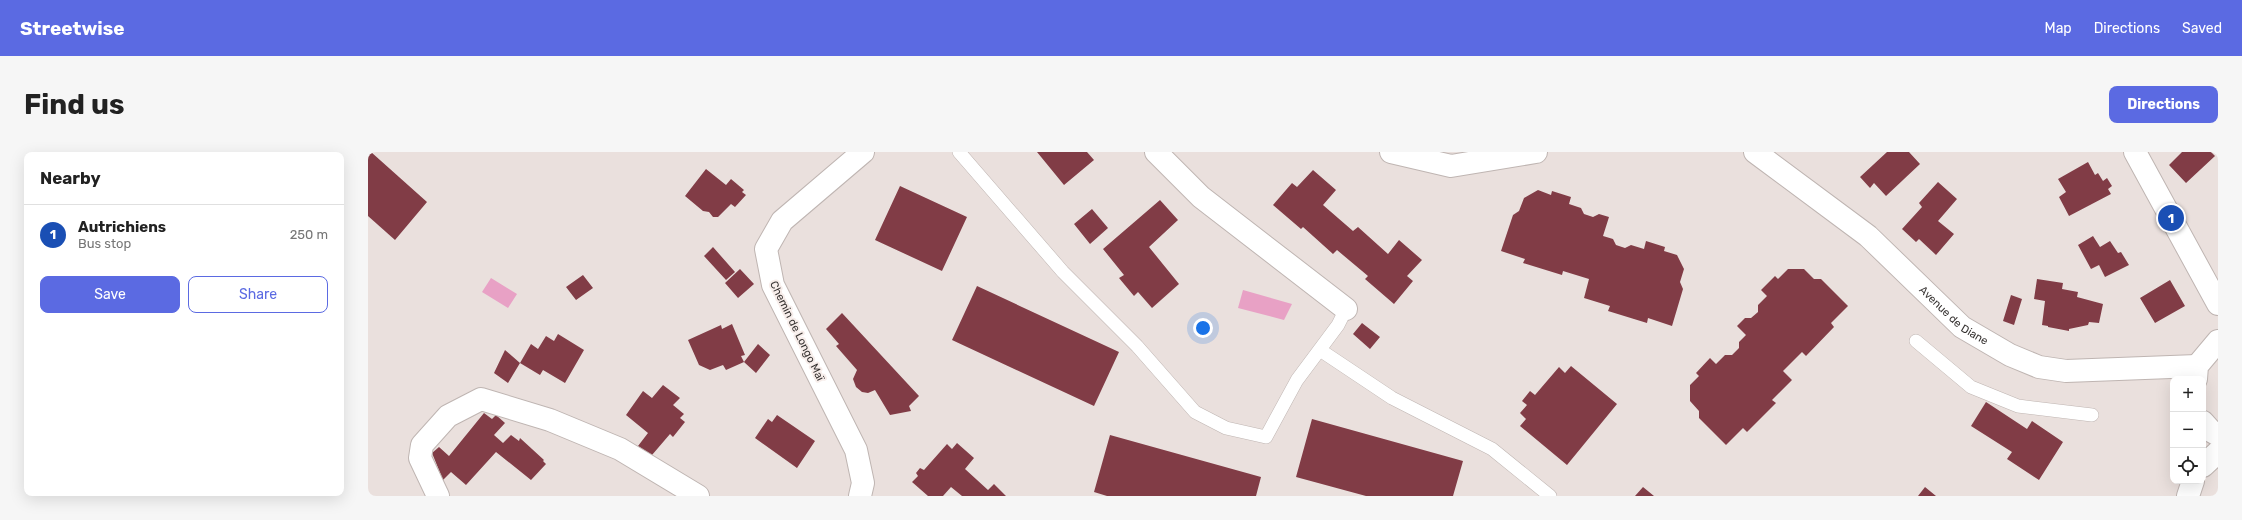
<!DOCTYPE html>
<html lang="en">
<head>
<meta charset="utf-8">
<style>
  body { margin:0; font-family:Rubik,sans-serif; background:#f6f6f6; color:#222 }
  .controls { position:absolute; right:12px; bottom:12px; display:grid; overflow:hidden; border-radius:8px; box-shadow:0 4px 16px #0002 }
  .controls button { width:36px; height:36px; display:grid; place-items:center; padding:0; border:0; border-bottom:1px solid #e0e0e0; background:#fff; color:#222; font:20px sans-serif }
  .you { position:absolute; left:835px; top:176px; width:14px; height:14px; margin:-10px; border:3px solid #fff; border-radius:50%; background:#1a73e8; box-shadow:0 0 0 6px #1a73e833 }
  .badge { display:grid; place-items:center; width:26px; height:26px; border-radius:50%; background:#5b6ae2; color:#fff; font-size:13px; font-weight:700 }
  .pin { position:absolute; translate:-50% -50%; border:2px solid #fff; box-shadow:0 1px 4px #0006 }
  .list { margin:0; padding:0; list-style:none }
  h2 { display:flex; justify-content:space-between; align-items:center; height:52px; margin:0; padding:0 16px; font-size:17px }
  h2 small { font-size:13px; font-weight:400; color:#767676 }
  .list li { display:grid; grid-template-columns:26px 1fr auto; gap:12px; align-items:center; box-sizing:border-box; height:60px; padding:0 16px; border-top:1px solid #e0e0e0 }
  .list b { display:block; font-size:15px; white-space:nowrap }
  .list p { margin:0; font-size:13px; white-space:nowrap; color:#767676 }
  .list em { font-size:13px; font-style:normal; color:#767676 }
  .actions { display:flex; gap:8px; padding:12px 16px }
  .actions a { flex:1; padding:9px 0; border:1px solid #5b6ae2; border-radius:8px; text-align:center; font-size:14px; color:#5b6ae2 }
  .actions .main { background:#5b6ae2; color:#fff }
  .icon { flex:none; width:22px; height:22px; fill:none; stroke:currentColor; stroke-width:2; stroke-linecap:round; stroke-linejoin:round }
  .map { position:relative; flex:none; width:1850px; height:344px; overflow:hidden; border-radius:8px }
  header { display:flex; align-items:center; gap:24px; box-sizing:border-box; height:56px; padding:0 20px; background:#5b6ae2; color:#fff }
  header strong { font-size:19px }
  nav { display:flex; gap:22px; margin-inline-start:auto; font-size:14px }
  .intro { display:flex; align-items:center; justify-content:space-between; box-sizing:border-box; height:96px; padding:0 24px }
  h1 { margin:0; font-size:28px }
  .button { padding:10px 18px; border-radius:8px; background:#5b6ae2; color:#fff; font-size:14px; font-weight:700 }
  main { display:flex; gap:24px; padding:0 24px }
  aside { flex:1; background:#fff; border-radius:8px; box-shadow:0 4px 16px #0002 }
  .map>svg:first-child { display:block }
</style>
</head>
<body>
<header>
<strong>Streetwise</strong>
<nav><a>Map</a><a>Directions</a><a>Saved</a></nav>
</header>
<div class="intro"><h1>Find us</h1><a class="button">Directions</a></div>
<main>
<aside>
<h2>Nearby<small></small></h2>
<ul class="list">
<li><span class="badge" style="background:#1a4fb4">1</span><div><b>Autrichiens</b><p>Bus stop</p></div><em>250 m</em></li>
</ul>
<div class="actions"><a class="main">Save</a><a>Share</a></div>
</aside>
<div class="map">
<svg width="1850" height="344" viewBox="0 0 1850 344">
  <rect width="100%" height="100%" fill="#eae0dd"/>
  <path fill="#e8a1c5" d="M123,126L149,142L140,156L114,140Z
    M875,138L924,152L916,168L870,156Z"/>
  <path fill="#813c46" d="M0,0H3L59,50L27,88L0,64Z
    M669,0H719L726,8L696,33Z
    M1519,0H1541L1552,12L1518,44L1506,31L1502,36L1492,25Z
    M1814,0H1843L1847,4L1818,31L1801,13Z
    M1720,10L1727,23L1730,21L1735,29L1739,26L1744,34L1740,37L1743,42L1701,64L1691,45L1698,40L1690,27Z
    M338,17L358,33L363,27L376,38L374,40L378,43L367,55L363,52L350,65H345L341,60L335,59L317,44Z
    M945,18L968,38L955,53L985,79L990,75L1020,102L1031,88L1054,108L1039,124L1045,129L1026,152L997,127L1000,124L969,98L965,102L935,75L933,77L905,53L924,31L929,35Z
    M1570,30L1589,47L1570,69L1586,82L1568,103L1551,87L1548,90L1534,77L1554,55L1551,51Z
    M532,34L599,65L574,119L507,88Z
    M1170,38L1183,43L1184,39L1203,45L1201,52L1213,56L1216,62L1225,65L1231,62L1241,65L1235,84L1245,87L1248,93L1257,96L1263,93L1276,97L1278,89L1297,95L1296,99L1309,103L1316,117L1312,130L1315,137L1304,174L1280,166L1279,171L1240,159L1242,154L1216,146L1221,127L1195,119L1194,123L1155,111L1157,107L1133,99L1145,63L1151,59L1156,46Z
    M792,48L810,68L781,95L811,132L784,156L770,140L766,144L751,126L756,123L735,97Z
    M724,57L740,76L722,92L706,72Z
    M1725,84L1732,95L1742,89L1750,101L1753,100L1761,113L1737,125L1731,113L1723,117L1710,93Z
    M345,95L367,120L358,128L336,104Z
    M372,117L386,132L370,146L357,131Z
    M1420,117H1436L1446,127H1453L1480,154L1463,171L1466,175L1438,204L1434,200L1415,219L1424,228L1404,248L1408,251L1379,280L1375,276L1358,293L1331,266V259L1322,249V233L1331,224L1328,221L1342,206L1348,212L1357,203H1364L1371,196V190L1378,183L1369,174L1377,166H1383L1390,160V153L1399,144L1393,138L1407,124L1410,127Z
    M215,123L225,136L208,148L198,135Z
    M1669,127L1695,131L1694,137L1710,140L1709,145L1735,152L1731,171L1721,170L1720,173L1701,177V179L1680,175V174L1674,173L1677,149L1666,147Z
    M1802,128L1817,154L1787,171L1772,146Z
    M609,134L751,200L726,254L584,188Z
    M1643,143L1654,147L1646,173L1635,169Z
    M474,161L551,244L541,254L543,259L522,263L507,238L500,241L494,240L488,235L485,227L489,218L468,194L471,192L458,177Z
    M994,171L1012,185L1002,197L985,182Z
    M364,172L377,203L373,204L376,210L390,192L402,203L388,221L376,210L358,218L355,213L342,218L331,213L320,188L353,173L354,177Z
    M190,182L216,198L197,231L175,218L172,223L152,211L140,231L126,221L137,198L152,211L163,192L170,197L178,184L186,189Z
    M1203,214L1249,252L1199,313L1152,274L1158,267L1152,261L1159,253L1154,249L1162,239L1167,243L1191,215L1197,221Z
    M295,233L312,246L305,253L316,262L312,266L317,270L305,285L302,282L284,303L270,294L280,281L258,263L275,239L284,246Z
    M1618,250L1659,277L1664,269L1695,290L1671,328L1639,307L1644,300L1603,274Z
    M116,261L124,267L128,263L137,271L126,283L135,291L143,283L151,289L152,286L176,308L175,309L178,312L163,328L128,300L98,333L83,320L75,328L64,301L71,295L81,304Z
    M409,263L447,289L429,316L387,286L400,267L404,270Z
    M944,267L1095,309L1085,344H998L928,325Z
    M742,283L893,325L888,344H739L726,340Z
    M589,291L606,306L597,317L620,338L626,332L638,344H594L583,335L575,344H560L544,330L550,324L548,321L552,316L556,318L579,292L584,297Z
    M1275,335L1286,344H1267Z
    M1557,335L1568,344H1550Z"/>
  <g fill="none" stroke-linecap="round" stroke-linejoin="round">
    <defs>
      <path id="lane" d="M591,0L695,120L769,194L827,260L858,276L898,285L929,228L970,173L978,157
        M1548,189L1603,235L1650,254L1724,263
        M952,198L1024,246L1124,297L1182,344"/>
      <g id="street">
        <path d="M788,0L833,45L978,157"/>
        <path d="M1023,0L1083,14L1168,0"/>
        <path id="s1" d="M1387,0L1500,84L1594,175L1642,203L1671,215L1698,219L1829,214"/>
        <path d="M1767,0L1850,152"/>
        <path d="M1828,227L1829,214L1850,189"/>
        <path d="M1835,270L1843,279L1850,283"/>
        <path d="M70,344L52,306L54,293L80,264L113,247L182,268L252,297L330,344"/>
        <path d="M492,344L495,331L488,298L405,133L398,97L414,69L495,0"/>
      </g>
      <path id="secondary" d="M1835,314L1850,300
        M1820,344L1825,329"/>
    </defs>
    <use href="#lane" stroke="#bfb5b2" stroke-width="14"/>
    <use href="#street" stroke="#bfb5b2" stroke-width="24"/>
    <use href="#secondary" stroke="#bfb5b2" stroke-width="24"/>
    <use href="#lane" stroke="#fff" stroke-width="13"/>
    <use href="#street" stroke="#fff" stroke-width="22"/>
    <use href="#secondary" stroke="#fff" stroke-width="22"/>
  </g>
  <g text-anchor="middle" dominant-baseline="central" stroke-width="4" stroke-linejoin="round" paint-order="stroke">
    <g font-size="11" fill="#373332" stroke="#f7edea">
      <text stroke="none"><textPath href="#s1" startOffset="258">Avenue de Diane</textPath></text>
      <text transform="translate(429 179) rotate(64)">Chemin de Longo Maï</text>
    </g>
  </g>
</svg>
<div class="controls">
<button>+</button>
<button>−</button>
<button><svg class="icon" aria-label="locate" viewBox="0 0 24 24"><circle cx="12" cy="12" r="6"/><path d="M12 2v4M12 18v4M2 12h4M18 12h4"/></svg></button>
</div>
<div class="you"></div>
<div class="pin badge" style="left:1803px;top:66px;background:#1a4fb4">1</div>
</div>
</main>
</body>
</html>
